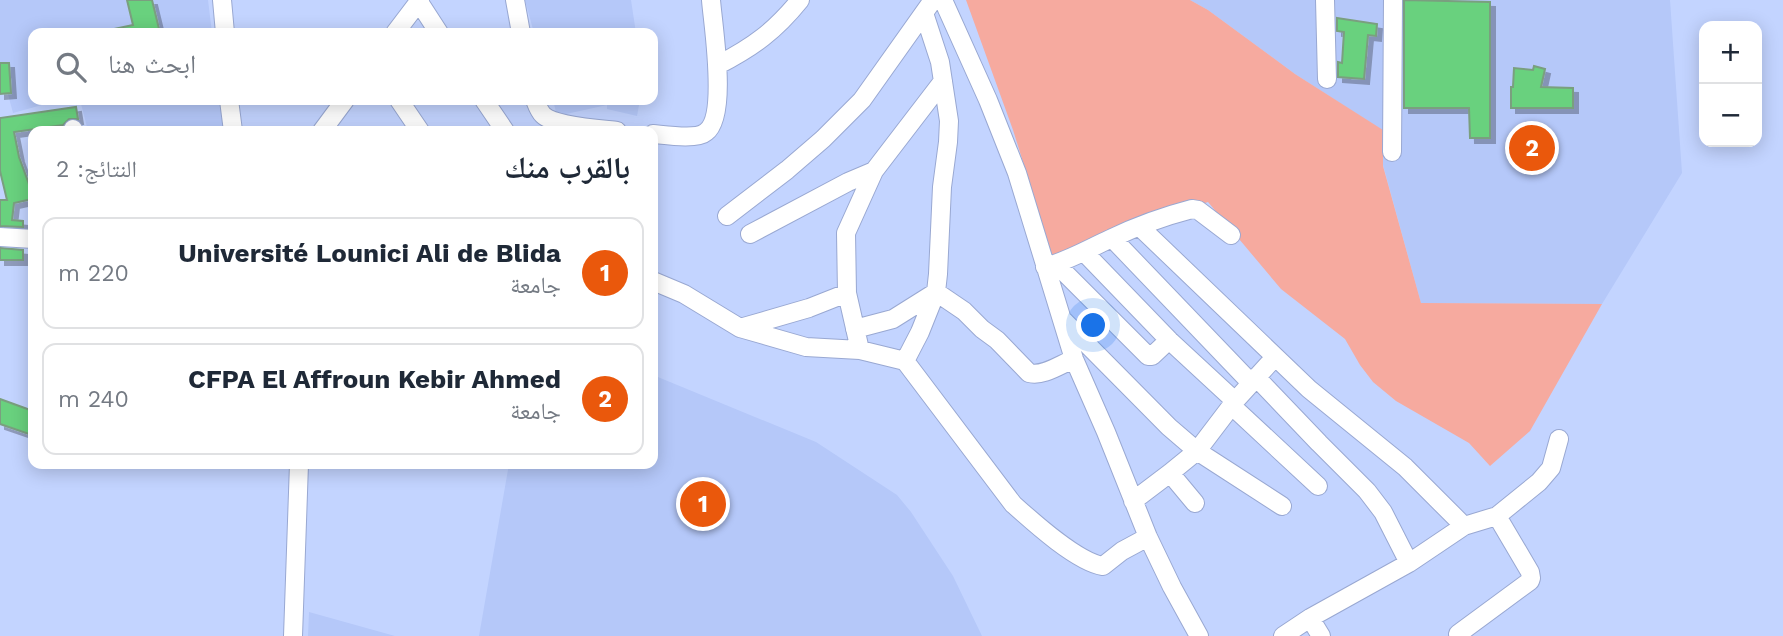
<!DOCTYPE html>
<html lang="ar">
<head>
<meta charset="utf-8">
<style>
  body { margin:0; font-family:"Work Sans","Noto Naskh Arabic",sans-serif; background:#f6f6f7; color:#1f2937; direction:rtl }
  .controls { position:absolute; right:21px; top:21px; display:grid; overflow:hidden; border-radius:14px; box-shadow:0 4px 18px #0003 }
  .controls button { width:63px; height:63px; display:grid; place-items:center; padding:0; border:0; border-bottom:2px solid #e0e1e3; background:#fff; color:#1f2937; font:35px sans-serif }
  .you { position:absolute; left:1094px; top:326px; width:24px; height:24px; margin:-18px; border:5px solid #fff; border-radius:50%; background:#1a73e8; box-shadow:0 0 0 10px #1a73e833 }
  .badge { display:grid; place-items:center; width:46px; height:46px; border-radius:50%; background:#ea580c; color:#fff; font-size:23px; font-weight:700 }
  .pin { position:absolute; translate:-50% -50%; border:4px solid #fff; box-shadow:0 2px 7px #0006 }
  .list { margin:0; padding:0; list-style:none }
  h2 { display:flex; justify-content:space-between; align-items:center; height:91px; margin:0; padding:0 28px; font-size:30px }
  h2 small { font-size:23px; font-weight:400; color:#747a83 }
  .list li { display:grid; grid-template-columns:46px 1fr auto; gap:21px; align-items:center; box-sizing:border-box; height:112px; margin:0 14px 14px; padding:0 14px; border:2px solid #e0e1e3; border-radius:14px }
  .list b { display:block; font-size:26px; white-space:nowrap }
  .list p { margin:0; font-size:23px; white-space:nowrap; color:#747a83 }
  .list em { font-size:23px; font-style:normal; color:#747a83 }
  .icon { flex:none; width:38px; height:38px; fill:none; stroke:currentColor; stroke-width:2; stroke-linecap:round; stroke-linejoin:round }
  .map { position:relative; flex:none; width:1783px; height:636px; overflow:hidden; direction:ltr }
  .search { position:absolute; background:#fff; box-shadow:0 4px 18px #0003; left:28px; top:28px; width:630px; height:77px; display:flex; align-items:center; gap:18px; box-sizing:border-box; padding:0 24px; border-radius:14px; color:#747a83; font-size:26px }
  .panel { position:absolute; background:#fff; box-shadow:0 4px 18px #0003; left:28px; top:126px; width:630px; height:343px; border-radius:14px; direction:rtl }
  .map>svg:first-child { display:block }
</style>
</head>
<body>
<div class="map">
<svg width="1783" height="636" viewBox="0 0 1783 636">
  <defs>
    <filter id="shadow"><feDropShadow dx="5" dy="5" stdDeviation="0" flood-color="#0004"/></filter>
  </defs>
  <rect width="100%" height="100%" fill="#c3d4ff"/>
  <path fill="#b5c8f9" d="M0,0H208L212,33H33V100H60L13,113L0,64Z
    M525,0H631L636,33H534Z
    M1190,0H1670L1682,173L1602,304L1421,303L1383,165L1382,130L1295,74L1208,10Z
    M80,100H220L223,131H88Z
    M553,100H640L637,116L607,109V105L557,116Z
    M653,375L816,442L897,495L911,512L953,576L982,636H479L509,464H653Z
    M309,612L395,636H308Z"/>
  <path fill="#f6aa9f" d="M966,0H1190L1208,10L1295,74L1383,130V166L1421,303L1602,304L1530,431L1490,466L1469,443L1396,401L1373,382L1360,365L1345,339L1281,289L1208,202L1052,255L1013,130Z"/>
  <path fill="#69d17e" stroke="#7a9f7f" stroke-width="2" filter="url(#shadow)" d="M127,0H152L160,33H115L114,29L133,25Z
    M1404,0L1490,2V138H1470L1469,108H1404Z
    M1337,18L1377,24L1376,36L1368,35L1364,79L1338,77V62L1342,63L1344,32L1337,31Z
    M0,63H9L11,93L0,94Z
    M1534,66L1545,69L1541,87L1573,88V108H1511V87H1513L1514,68L1533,70Z
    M76,107L78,119H69L63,125L14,132L19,157L30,187L32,199L14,203L12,220L23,221V227L0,226V200H7L0,171V118Z
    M0,248L23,250V260H0Z
    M0,399L33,411V423L29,434L0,424Z"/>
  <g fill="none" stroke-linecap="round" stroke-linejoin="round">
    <defs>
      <path id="minor" d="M222,0L225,33
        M515,0L521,33
        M943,0L988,100L1017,173L1074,359L1106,432L1148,537L1172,587L1199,636
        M1325,0L1327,79
        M419,2L439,33
        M395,33L420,0
        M718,65C753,47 775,31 800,0
        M229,100L233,131
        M399,100L420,131
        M484,100L505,131
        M535,100C537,105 539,111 543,115C554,126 600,129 617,131
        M73,129L74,131
        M322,131L345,100
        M653,134C665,135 697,140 706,132C728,116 713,26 711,0
        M1392,152L1393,0
        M727,216L787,170L823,139L862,100L933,0
        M1140,227L1309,389L1405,467L1464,526L1409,563L1310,618L1283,636
        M750,234L848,182L874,171
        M0,237L33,239
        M1112,238L1251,383
        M1084,252L1169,340L1235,401
        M1056,264L1148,356H1152L1169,340
        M1045,267C1068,261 1088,249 1110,239C1135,227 1165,216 1192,209L1198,210L1231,235
        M653,281L684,294L740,328L806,347L860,350L905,361L920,332L936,292L938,274L942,187L948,142L949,121L940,62L924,13
        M1064,321L1169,427L1197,451L1282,506
        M740,328L809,308L847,293
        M855,329L893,319L936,292L964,311L982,329L997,340L1029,373C1043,377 1061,364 1074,359
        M860,350L847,293L846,233L874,171L943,81
        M905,361L1013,504C1033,522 1077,562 1103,566L1122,551L1148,537
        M1256,377L1319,443L1367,491L1383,512L1409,563
        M1232,406L1318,486
        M1170,473L1195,503
        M1133,501L1170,473L1197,451L1235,401L1275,357
        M1464,526L1497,516L1539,482L1551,468L1559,439
        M1310,618L1321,636
        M1458,634L1530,581L1531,578L1530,572L1497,516
        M293,636L299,464"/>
    </defs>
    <use href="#minor" stroke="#99a8d2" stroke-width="20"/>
    <use href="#minor" stroke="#fff" stroke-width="18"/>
  </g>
</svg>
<div class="controls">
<button>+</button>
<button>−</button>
</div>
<div class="you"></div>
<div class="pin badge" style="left:703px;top:504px">1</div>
<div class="pin badge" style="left:1532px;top:148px">2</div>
<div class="search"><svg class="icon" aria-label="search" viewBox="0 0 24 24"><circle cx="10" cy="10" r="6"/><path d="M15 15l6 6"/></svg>ابحث هنا</div>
<section class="panel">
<h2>بالقرب منك<small>النتائج: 2</small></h2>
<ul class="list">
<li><span class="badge">1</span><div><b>Université Lounici Ali de Blida</b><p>جامعة</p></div><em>220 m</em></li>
<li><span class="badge">2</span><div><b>CFPA El Affroun Kebir Ahmed</b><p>جامعة</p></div><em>240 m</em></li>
</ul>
</section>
</div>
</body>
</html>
